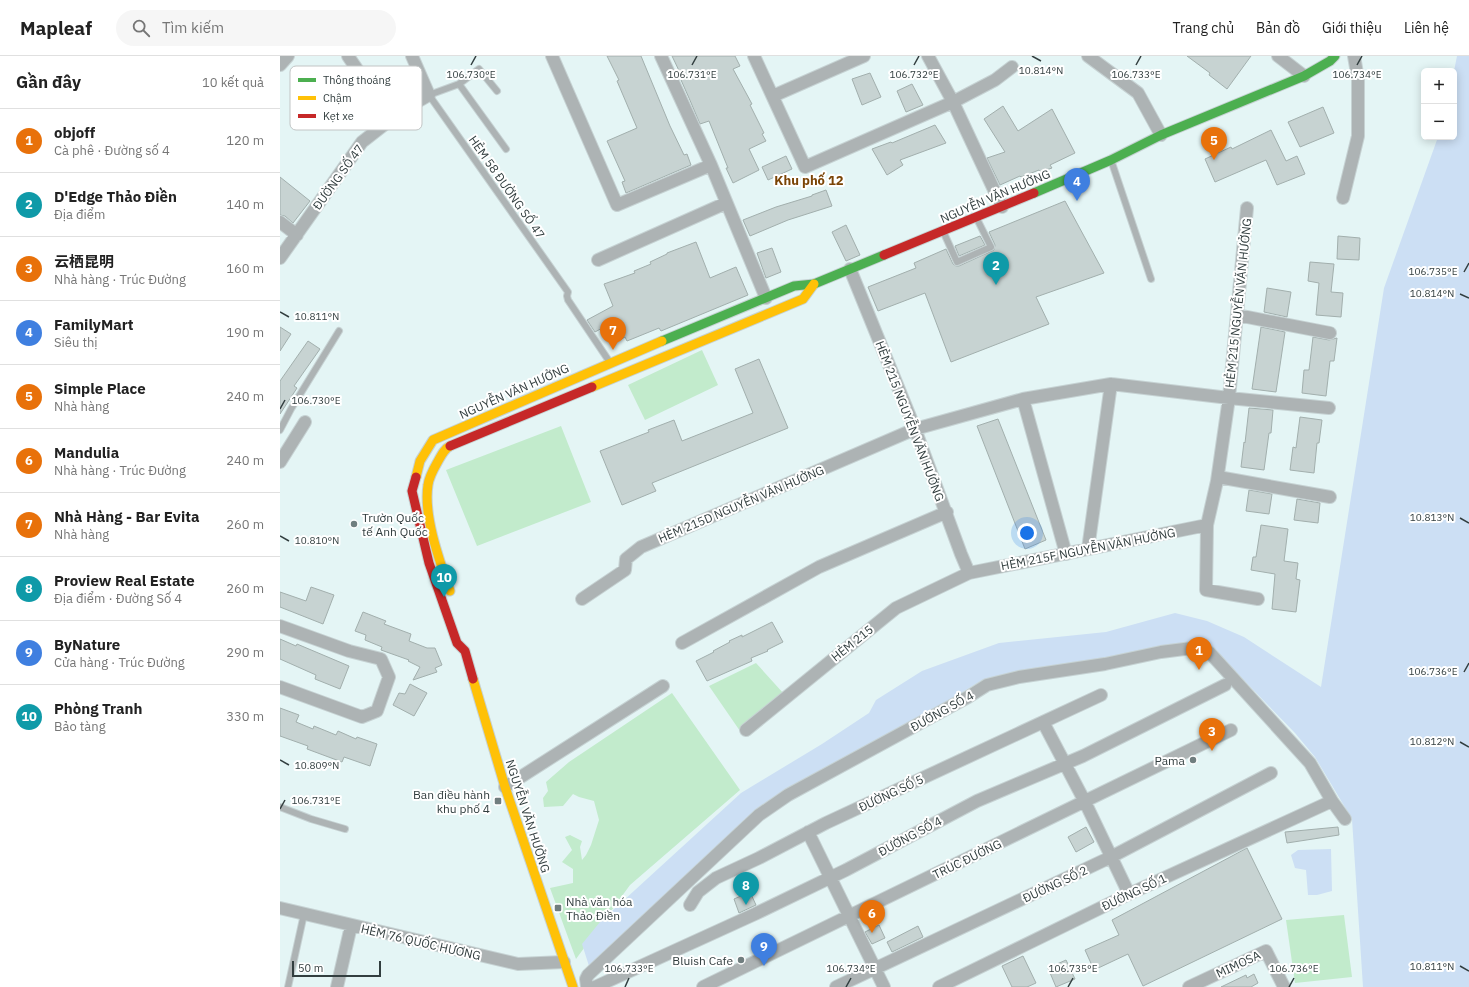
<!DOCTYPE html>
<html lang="vi">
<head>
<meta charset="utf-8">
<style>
  body { margin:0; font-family:"IBM Plex Sans","Noto Sans SC",sans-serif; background:#f6f6f6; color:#222 }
  .controls { position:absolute; right:12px; top:12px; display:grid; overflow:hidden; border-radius:6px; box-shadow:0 2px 10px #0003 }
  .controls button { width:36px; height:36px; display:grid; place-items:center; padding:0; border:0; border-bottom:1px solid #e0e0e0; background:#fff; color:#222; font:20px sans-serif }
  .scale { position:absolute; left:12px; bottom:10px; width:89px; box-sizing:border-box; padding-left:4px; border:2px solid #323e3f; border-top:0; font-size:11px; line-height:14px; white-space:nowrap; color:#323e3f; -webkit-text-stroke:3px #fff; paint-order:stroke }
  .you { position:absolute; left:747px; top:477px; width:14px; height:14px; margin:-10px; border:3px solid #fff; border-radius:50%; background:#1a73e8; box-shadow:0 0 0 6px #1a73e833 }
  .badge { display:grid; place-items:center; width:26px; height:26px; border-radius:50%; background:#707e7f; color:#fff; font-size:13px; font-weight:700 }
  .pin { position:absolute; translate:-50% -33px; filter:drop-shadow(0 1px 2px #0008) }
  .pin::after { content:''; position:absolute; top:21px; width:14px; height:12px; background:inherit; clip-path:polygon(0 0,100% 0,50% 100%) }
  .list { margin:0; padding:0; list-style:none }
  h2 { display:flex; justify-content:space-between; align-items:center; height:52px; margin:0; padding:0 16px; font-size:17px }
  h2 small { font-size:13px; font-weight:400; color:#767676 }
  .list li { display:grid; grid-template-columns:26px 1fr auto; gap:12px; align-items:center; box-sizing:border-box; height:64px; padding:0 16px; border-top:1px solid #e0e0e0 }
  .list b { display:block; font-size:15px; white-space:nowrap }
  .list p { margin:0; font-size:13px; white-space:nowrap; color:#767676 }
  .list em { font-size:13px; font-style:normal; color:#767676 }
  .icon { flex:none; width:22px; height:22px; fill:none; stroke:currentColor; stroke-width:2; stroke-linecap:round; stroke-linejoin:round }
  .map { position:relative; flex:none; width:1189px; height:931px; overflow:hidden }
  header { display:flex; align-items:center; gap:24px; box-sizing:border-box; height:56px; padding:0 20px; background:#fff; border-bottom:1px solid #e0e0e0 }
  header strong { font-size:19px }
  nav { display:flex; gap:22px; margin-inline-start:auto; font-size:14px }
  .search { width:280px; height:36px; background:#f6f6f6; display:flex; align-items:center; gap:10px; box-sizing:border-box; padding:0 14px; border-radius:22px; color:#767676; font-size:15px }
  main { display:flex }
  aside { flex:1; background:#fff }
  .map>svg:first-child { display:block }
</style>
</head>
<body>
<header>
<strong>Mapleaf</strong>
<div class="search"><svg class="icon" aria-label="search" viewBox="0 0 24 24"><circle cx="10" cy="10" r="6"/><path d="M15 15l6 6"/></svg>Tìm kiếm</div>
<nav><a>Trang chủ</a><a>Bản đồ</a><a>Giới thiệu</a><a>Liên hệ</a></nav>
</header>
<main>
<aside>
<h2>Gần đây<small>10 kết quả</small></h2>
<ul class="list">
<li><span class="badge" style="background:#e8710a">1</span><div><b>objoff</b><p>Cà phê · Đường số 4</p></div><em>120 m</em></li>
<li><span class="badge" style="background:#0f9aa8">2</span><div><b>D'Edge Thảo Điền</b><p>Địa điểm</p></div><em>140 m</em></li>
<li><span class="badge" style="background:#e8710a">3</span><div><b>云栖昆明</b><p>Nhà hàng · Trúc Đường</p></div><em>160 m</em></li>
<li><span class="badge" style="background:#3f7fe0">4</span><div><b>FamilyMart</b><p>Siêu thị</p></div><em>190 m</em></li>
<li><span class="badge" style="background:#e8710a">5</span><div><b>Simple Place</b><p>Nhà hàng</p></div><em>240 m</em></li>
<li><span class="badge" style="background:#e8710a">6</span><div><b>Mandulia</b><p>Nhà hàng · Trúc Đường</p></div><em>240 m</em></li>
<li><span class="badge" style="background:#e8710a">7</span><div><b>Nhà Hàng - Bar Evita</b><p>Nhà hàng</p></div><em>260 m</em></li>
<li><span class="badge" style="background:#0f9aa8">8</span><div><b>Proview Real Estate</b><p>Địa điểm · Đường Số 4</p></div><em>260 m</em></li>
<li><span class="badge" style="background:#3f7fe0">9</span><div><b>ByNature</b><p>Cửa hàng · Trúc Đường</p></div><em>290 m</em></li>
<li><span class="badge" style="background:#0f9aa8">10</span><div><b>Phòng Tranh</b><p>Bảo tàng</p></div><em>330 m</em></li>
</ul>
</aside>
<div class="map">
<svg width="1189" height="931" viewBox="0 0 1189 931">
  <rect width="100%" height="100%" fill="#e4f5f5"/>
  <path fill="#c2ebcc" d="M422,294L438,329L365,364L348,329Z
    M281,370L311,446L197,490L166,414Z
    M476,607L504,638L460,675L429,630Z
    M392,637L460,734L350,829L296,903L270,832L293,827V813L282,806L292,794L285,781L290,779L302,785L300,791L302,804L306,799L311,789L319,764L314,745L299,741L293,738L283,750L264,751L263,742L268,735L266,726L289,706Z
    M1064,859L1072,921L1015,927L1006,864Z"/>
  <path fill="#ccdff4" d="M1177,0H1189V931H1083L1072,763L1035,701L1015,677L927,586L702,624L655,653L506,734L479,751L475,759L312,909L309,910L302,888L320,866L461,737L542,688L589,657L596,644L642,615L719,587L826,576L895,557L927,565L964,581L1041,631L1104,232L1158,81H1174V15Z
    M1051,793L1052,835L1037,839H1028L1026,814L1015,812L1011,799L1018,794Z"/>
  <path fill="#c7d3d2" stroke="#a2afad" d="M327,0H361L390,70L404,99L407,98L411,109L346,137L342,126L345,125L327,85L357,72L337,25L339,24Z
    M392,0H455L460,10L453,13L472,48L470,49L484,77L482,78L486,85L469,93L479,114L453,127L446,112H448L429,65L420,68L409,42L401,24L403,23Z
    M907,0H971L947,33L929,19L930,17Z
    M590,17L601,41L582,49L572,23Z
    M632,28L643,49L626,56L617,35Z
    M723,50L738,75L772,53L795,97L770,109L772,112L760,116L759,114L741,121L740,120L720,129L707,102L725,96L704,63Z
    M1043,51L1054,77L1020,91L1008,66Z
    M655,69L666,87L620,104L623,109L607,119L592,93L611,86L612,87Z
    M991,74L1006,105L1017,100L1025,118L997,129L986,104L935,126L925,103L951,91L952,93Z
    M506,100L512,113L488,124L482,111Z
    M0,121L30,145L13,167L5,160L0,159Z
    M546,134L552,150L508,164L470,180L463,164L496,151L532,140V139Z
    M785,145L824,217L756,241L769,268L671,306L645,237L598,255L588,231L636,212L634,207L666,193L673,208L676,210H679L714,194L715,189L709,176Z
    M566,169L580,199L566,205L552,176Z
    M700,180L705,189L679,200L675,190Z
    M1058,180L1080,182L1079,204L1057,203Z
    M416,186L430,222L456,211L468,239L381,275L379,272L347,285L345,281L332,288L324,271L315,276L307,264L333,250L324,228L355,217L354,215L371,208L370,206L387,198V197Z
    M492,192L501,216L486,222L477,197Z
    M1030,206L1054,208L1051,236L1063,237L1061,261L1036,259L1039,227L1028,225Z
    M987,232L1011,236L1007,261L984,256Z
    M0,271L11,278L0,295Z
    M981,271L1005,276L996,336L972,333Z
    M1033,281L1049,284L1057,282L1054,305H1050L1046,340L1022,337L1024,314H1029Z
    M28,285L40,293L14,330L17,332L0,358V325Z
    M479,303L508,372L372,427L376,435L342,449L320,395L369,376L368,374L394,364L402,385L473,357L455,313Z
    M969,352L993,354L991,377H989L984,414L961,411L964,386L965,387Z
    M1020,361L1042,364L1039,387H1037L1034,417L1010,414L1013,391L1016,392Z
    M718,363L766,484L745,493L697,370Z
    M969,434L992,438L989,458L966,455Z
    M1017,443L1040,447L1038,467L1014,464Z
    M981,469L1008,473L1004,505L1018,507L1016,523L1020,524L1016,556L992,553L995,518L971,514L973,501H976Z
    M31,531L54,539L43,568L0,551V536L26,545Z
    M83,556L106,565L104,568L131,578L129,585L147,592H155L162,609L155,612L157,616L133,624L140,611L128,605L129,604L101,594L102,591L85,584L86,579L75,575Z
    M492,566L503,586L487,594L488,595L471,602L472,605L427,625L416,605L434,596L433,595L450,586L449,585L462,579V581Z
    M0,583L16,590L17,588L69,610L60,633L35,623L36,619L0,603Z
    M130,628L147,637L134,660L113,649L119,637L125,638Z
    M0,652L19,659L16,666L33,673L34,670L56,679L58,675L76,683L77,681L97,688L90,710L64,701L62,706L27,693L28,690L0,680Z
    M806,771L814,786L796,796L788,781Z
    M1058,771L1059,779L1007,787L1005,776Z
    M967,792L1002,863L863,930L848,898L814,914L805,894L839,879L832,864Z
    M470,836L476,849L459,857L454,843Z
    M599,869L605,882L592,888L585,876Z
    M638,870L643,881L612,896L607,886Z
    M743,900L756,927L747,931H732L722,910Z
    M786,904L795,923L776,931L768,912Z
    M974,918L978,927L971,931H941L966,919L967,922Z"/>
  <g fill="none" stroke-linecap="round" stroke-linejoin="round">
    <defs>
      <path id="lane" d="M179,28L199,13L217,35
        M226,93L179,28L149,39L288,236L287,240L288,244L329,305
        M831,104L871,223
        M663,175L677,206L711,191L697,163
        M0,374L11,353L59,275
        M0,751L31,763L65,773
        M8,931L24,858"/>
      <path id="street" d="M68,0L111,63
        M272,0L337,149L431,109
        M381,0L431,109L486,242
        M474,0L525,111L673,46L715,24L732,11
        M648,0L673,46L722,151
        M808,0L858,37L881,79
        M998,0L1024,20
        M0,9L8,0
        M493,40L584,0
        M1063,142L1078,80V23L1074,0
        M967,152L949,342L937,425L927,469L926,534L978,543
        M0,166L17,179
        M0,202L82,86L123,54L149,39L132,0
        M318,204L446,147
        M570,213L635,373L681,498L689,517
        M957,259L1050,277
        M743,343L786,498
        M0,406L25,366
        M938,421L1050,441
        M808,493L831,328
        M302,543L345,514L346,503L361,491L635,373L743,343L831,328L949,342L1049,352
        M0,570L69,595L101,603L109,621L97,655L82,661L0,631
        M402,587L539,511L667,456
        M763,666L805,746L849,838
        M466,674L616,552L689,517L927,469
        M225,731L383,630
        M528,776L604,931
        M410,849L418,836L436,822L479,802L546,767L821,639
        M0,852L238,908L284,906
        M986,895L1004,931
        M57,931L71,870
        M307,931L306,923L308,919L479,759L508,739L688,641L707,629L739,621L825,608L881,596L920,591L930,597L1030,707L1052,745L1065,763
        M315,931L475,858L566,814L697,745L803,700L945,629
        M423,931L951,674
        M556,931L831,801L991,717
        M659,931L849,838L1052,745
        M909,931L986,895"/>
      <path id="fast" d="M754,137L831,104L881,79L1024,20L1050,5L1055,0
        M382,285L514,230L534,228L604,199"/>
      <path id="slow" d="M312,331L523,243L534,228
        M136,421L140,405L153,384L382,285
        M170,535C160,506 143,460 148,429C149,421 153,414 157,407C161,400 164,393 170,390
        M193,623L225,731L293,931"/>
      <path id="jam" d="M604,199L754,137
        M170,390L312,331
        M136,421L132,435L149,507L177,587L185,595L193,623"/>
    </defs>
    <use href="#lane" stroke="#c6d2d3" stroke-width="8"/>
    <use href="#street" stroke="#c6d2d3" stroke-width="14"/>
    <use href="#fast" stroke="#c6d2d3" stroke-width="11"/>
    <use href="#slow" stroke="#c6d2d3" stroke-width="11"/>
    <use href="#jam" stroke="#c6d2d3" stroke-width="11"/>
    <use href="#lane" stroke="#adb3b4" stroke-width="6"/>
    <use href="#street" stroke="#adb3b4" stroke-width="12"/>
    <use href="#fast" stroke="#4caf50" stroke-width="9"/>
    <use href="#slow" stroke="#ffc107" stroke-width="9"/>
    <use href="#jam" stroke="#c62828" stroke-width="9"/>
  </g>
  <path fill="none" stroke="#323e3f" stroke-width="1.5" d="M752,0L761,5M191,9L196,0M412,9L417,0M634,9L639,0M856,9L861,0M1077,9L1082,0M1184,216L1189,207M1180,238L1189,242M0,256L9,261M0,353L5,344M1180,462L1189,467M0,480L9,485M1184,616L1189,607M1180,686L1189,691M0,704L9,709M0,753L5,744M1180,910L1189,915M345,931L349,922M566,931L571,922M788,931L793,922M1009,931L1014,922"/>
  <g fill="#707e7f" stroke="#fff" stroke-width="1.5">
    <circle cx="74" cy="468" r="4"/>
    <circle cx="913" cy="704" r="4"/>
    <rect x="214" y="741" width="8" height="8" rx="2"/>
    <rect x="274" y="848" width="8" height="8" rx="2"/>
    <circle cx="461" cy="904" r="4"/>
  </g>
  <g text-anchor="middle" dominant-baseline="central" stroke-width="4" stroke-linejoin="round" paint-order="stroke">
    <g font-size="12" fill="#323e3f" stroke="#fff">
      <text transform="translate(58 121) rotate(-54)">ĐƯỜNG SỐ 47</text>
      <text transform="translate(227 131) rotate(55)">HẺM 58 ĐƯỜNG SỐ 47</text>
      <text transform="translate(715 140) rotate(-23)">NGUYỄN VĂN HƯỞNG</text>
      <text transform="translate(958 247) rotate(-84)">HẺM 215 NGUYỄN VĂN HƯỞNG</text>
      <text transform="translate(234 335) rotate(-24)">NGUYỄN VĂN HƯỞNG</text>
      <text transform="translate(630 365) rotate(69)">HẺM 215 NGUYỄN VĂN HƯỞNG</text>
      <text transform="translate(461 448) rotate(-23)">HẺM 215D NGUYỄN VĂN HƯỞNG</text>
      <text transform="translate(808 493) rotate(-11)">HẺM 215F NGUYỄN VĂN HƯỞNG</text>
      <text transform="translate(572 587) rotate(-39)">HẺM 215</text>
      <text transform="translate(662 655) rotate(-29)">ĐƯỜNG SỐ 4</text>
      <text transform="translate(611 737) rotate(-25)">ĐƯỜNG SỐ 5</text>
      <text transform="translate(248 760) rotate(72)">NGUYỄN VĂN HƯỞNG</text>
      <text transform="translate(630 780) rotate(-28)">ĐƯỜNG SỐ 4</text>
      <text transform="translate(687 803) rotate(-26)">TRÚC ĐƯỜNG</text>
      <text transform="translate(775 828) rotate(-25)">ĐƯỜNG SỐ 2</text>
      <text transform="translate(854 836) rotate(-25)">ĐƯỜNG SỐ 1</text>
      <text transform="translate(141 886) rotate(13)">HẺM 76 QUỐC HƯƠNG</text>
      <text transform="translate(958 908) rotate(-25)">MIMOSA</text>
    </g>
    <g font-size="12" fill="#323e3f" stroke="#fff" text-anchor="end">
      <text x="82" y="461" text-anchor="start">Trườn Quốc<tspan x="82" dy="14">tế Anh Quốc</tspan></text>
      <text x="905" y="704">Pama</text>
      <text x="210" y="738">Ban điều hành<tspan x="210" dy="14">khu phố 4</tspan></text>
      <text x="286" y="845" text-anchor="start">Nhà văn hóa<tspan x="286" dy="14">Thảo Điền</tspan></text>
      <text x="453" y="904">Bluish Cafe</text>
    </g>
    <g font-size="13" font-weight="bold" fill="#7a4406" stroke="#fff">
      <text x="529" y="124">Khu phố 12</text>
    </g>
  </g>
  <rect x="10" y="10" width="132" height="64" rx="6" fill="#fff" stroke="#c2c5c5" stroke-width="1"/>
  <rect x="18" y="22" width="18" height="4" fill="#4caf50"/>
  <rect x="18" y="40" width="18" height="4" fill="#ffc107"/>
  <rect x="18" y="58" width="18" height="4" fill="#c62828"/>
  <g font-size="11" fill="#323e3f">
    <text x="43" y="28">Thông thoáng</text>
    <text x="43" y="46">Chậm</text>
    <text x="43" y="64">Kẹt xe</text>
  </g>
  <g font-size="10" text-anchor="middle" fill="#323e3f" stroke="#fff" stroke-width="4" stroke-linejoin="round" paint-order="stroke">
    <text x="761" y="18">10.814°N</text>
    <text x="191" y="22">106.730°E</text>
    <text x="412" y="22">106.731°E</text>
    <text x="634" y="22">106.732°E</text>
    <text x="856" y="22">106.733°E</text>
    <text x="1077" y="22">106.734°E</text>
    <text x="1153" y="219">106.735°E</text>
    <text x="1152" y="241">10.814°N</text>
    <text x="37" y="264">10.811°N</text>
    <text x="36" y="348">106.730°E</text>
    <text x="1152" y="465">10.813°N</text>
    <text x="37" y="488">10.810°N</text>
    <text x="1153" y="619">106.736°E</text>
    <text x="1152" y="689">10.812°N</text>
    <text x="37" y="713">10.809°N</text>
    <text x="36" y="748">106.731°E</text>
    <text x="1152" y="914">10.811°N</text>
    <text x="349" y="916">106.733°E</text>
    <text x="571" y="916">106.734°E</text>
    <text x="793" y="916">106.735°E</text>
    <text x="1014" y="916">106.736°E</text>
  </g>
</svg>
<div class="controls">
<button>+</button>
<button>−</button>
</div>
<div class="scale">50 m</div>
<div class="you"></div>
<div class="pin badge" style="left:919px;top:614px;background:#e8710a">1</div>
<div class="pin badge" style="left:716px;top:229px;background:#0f9aa8">2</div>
<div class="pin badge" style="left:932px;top:695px;background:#e8710a">3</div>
<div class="pin badge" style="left:797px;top:145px;background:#3f7fe0">4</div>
<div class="pin badge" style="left:934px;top:104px;background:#e8710a">5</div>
<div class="pin badge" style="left:592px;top:877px;background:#e8710a">6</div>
<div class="pin badge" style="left:333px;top:294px;background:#e8710a">7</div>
<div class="pin badge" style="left:466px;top:849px;background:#0f9aa8">8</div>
<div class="pin badge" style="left:484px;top:910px;background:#3f7fe0">9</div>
<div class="pin badge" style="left:164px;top:541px;background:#0f9aa8">10</div>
</div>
</main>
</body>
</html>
